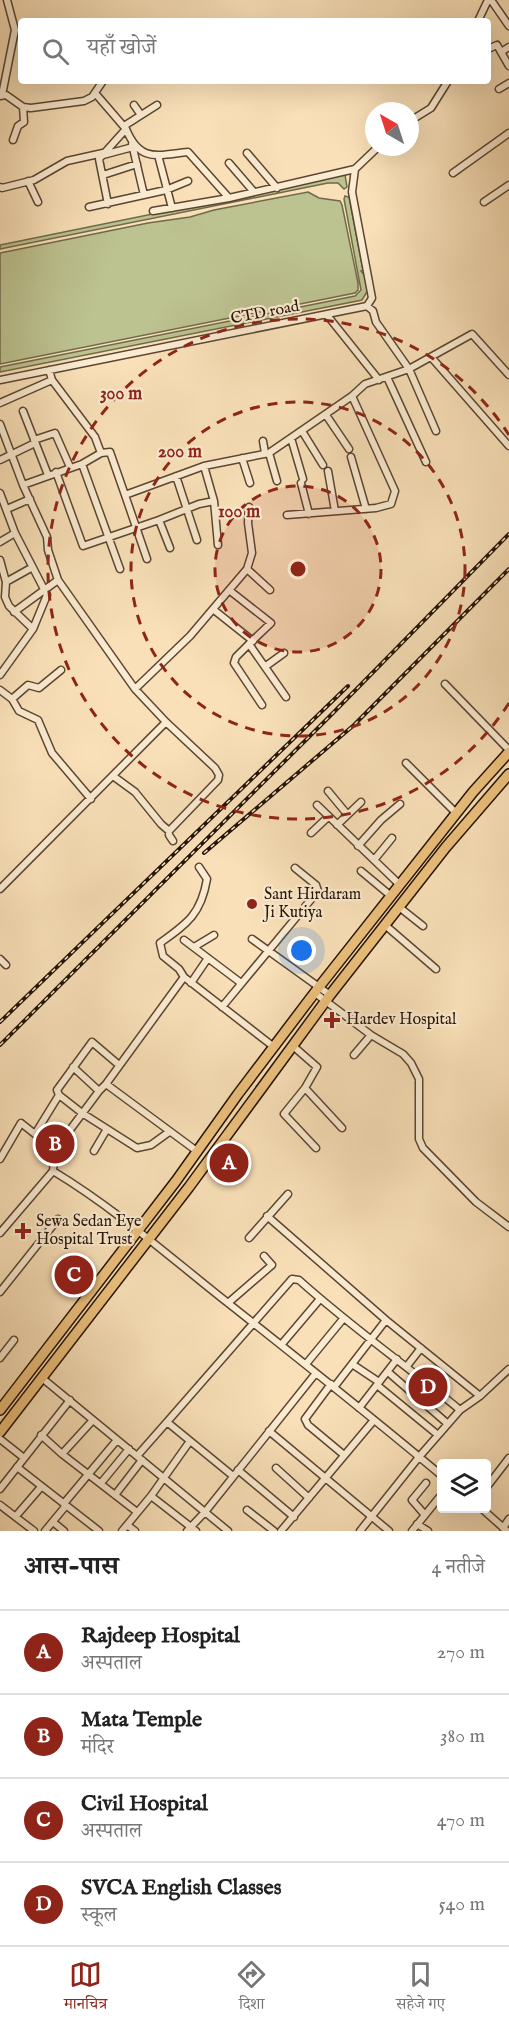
<!DOCTYPE html>
<html lang="hi">
<head>
<meta charset="utf-8">
<style>
  body { margin:0; font-family:"IM FELL English","Noto Serif Devanagari",serif; background:#f2f2f2; color:#222 }
  .controls { position:absolute; right:18px; bottom:18px; display:grid; overflow:hidden; border-radius:6px; box-shadow:0 6px 24px #0002 }
  .controls button { width:54px; height:54px; display:grid; place-items:center; padding:0; border:0; border-bottom:2px solid #e0e0e0; background:#fff; color:#222; font:30px sans-serif }
  .compass { position:absolute; left:365px; top:102px; width:54px; height:54px; border-radius:50%; background:#fff; box-shadow:0 6px 24px #0002; rotate:321deg }
  .you { position:absolute; left:302px; top:951px; width:21px; height:21px; margin:-15px; border:4px solid #fff; border-radius:50%; background:#1a73e8; box-shadow:0 0 0 9px #1a73e833 }
  .badge { display:grid; place-items:center; width:39px; height:39px; border-radius:50%; background:#8f2418; color:#fff; font-size:20px; font-weight:700 }
  .pin { position:absolute; translate:-50% -50%; border:3px solid #fff; box-shadow:0 2px 6px #0006 }
  .list { margin:0; padding:0; list-style:none }
  h2 { display:flex; justify-content:space-between; align-items:center; height:78px; margin:0; padding:0 24px; font-size:26px }
  h2 small { font-size:20px; font-weight:400; color:#767676 }
  .list li { display:grid; grid-template-columns:39px 1fr auto; gap:18px; align-items:center; box-sizing:border-box; height:84px; padding:0 24px; border-top:2px solid #e0e0e0 }
  .list b { display:block; font-size:22px; white-space:nowrap }
  .list p { margin:0; font-size:20px; white-space:nowrap; color:#767676 }
  .list em { font-size:20px; font-style:normal; color:#767676 }
  .icon { flex:none; width:33px; height:33px; fill:none; stroke:currentColor; stroke-width:2; stroke-linecap:round; stroke-linejoin:round }
  .map { position:relative; flex:none; width:509px; height:1531px; overflow:hidden }
  .search { position:absolute; background:#fff; box-shadow:0 6px 24px #0002; left:18px; right:18px; top:18px; height:66px; display:flex; align-items:center; gap:15px; box-sizing:border-box; padding:0 21px; border-radius:6px; color:#767676; font-size:22px }
  .sheet { height:414px; background:#fff }
  nav { display:flex; justify-content:space-around; align-items:center; box-sizing:border-box; height:84px; border-top:2px solid #e0e0e0; background:#fff; font-size:16px; color:#767676 }
  nav a { display:grid; justify-items:center; gap:3px }
  nav .on { color:#8f2418 }
  .map>svg:first-child { display:block }
</style>
</head>
<body>
<div class="map">
<svg width="509" height="1531" viewBox="0 0 509 1531">
  <rect width="100%" height="100%" fill="#f9e0b8"/>
  <filter id="stains"><feTurbulence type="fractalNoise" baseFrequency=".00333" numOctaves="4"/><feColorMatrix values="0 0 0 0 .2 0 0 0 0 .09 0 0 0 0 .02 0 0 0 .5 -.17"/></filter>
  <radialGradient id="worn" r=".72"><stop offset=".6" stop-color="#630" stop-opacity="0"/><stop offset="1" stop-color="#630" stop-opacity=".3"/></radialGradient>
  <path fill="#bcc290" stroke="#706a4a" stroke-width="1.5" d="M345,175L347,187L344,189L338,183H328L0,249V245Z
    M308,192L319,198L340,201L342,205L358,283V290L355,293L0,364V253L148,223L190,217L214,210Z
    M345,196L349,197L363,270L361,271L365,276L368,290L362,300L0,372V367L355,296L361,290L344,199Z"/>
  <g fill="none" stroke-linecap="round" stroke-linejoin="round">
    <defs>
      <path id="minor" d="M491,0L509,26
        M478,21L488,0
        M488,49L497,45L509,66
        M501,52L509,47
        M499,89L509,83
        M95,93L126,129
        M2,95L15,30L7,0
        M0,96L6,95L23,107L31,108L84,101L92,97L103,81
        M134,105L141,115
        M410,121L431,108L448,81
        M124,126L157,105
        M13,140L18,126L24,122L23,107
        M132,144L144,195
        M247,153L277,188
        M103,155L133,147
        M158,155L172,208
        M229,163L254,192
        M453,173L509,133
        M103,175L137,164
        M28,181L38,202
        M0,187L2,188L34,180L67,161L103,153
        M484,202L509,185
        M108,204L99,159L126,129C140,163 157,155 188,152L229,198L355,169
        M89,207L166,190L188,181
        M153,211L229,198
        M367,306L373,311L376,322L409,369L436,431
        M327,315L379,380
        M431,357L509,446
        M49,370L52,380L95,437L101,453
        M387,377L426,462
        M0,380L367,306L372,298L352,192L355,169L378,147
        M0,403L52,380
        M23,411L48,475
        M326,415L349,449
        M0,424L23,485L47,537L48,550L58,580L135,689L166,722L215,768L219,775L218,780L169,831V835L173,841
        M302,431L323,465
        M291,438L303,479
        M34,440L55,433L70,467
        M263,441L265,453
        M269,453L277,481
        M351,457L366,509
        M242,458L250,483
        M0,460L35,443
        M82,464L120,569
        M204,466L214,501L218,545
        M328,471L335,511
        M56,472L83,546L159,520L199,504L214,501
        M176,476L197,540
        M301,483L309,514
        M23,485L82,464L101,453L110,452L125,495L204,466L269,453L352,396L365,384L409,369L472,334L509,375
        M0,493L15,533L47,595L33,629L0,675
        M125,495L147,559
        M7,509L30,499
        M287,515L376,508L391,504L395,491L352,396
        M159,520L170,548
        M0,542L15,533
        M0,560L6,582L5,597L9,606L33,629
        M247,569L270,590
        M6,582L31,568
        M229,590L271,623L249,644L286,697
        M214,610L253,641
        M14,612L58,580
        M249,644L236,657L234,663L262,705
        M266,666L284,653
        M445,684L509,750
        M135,689L190,636L247,569L252,553L248,523L249,507
        M0,690L12,699L19,711L38,720L52,753L91,799
        M12,699L28,685L39,688L61,670
        M406,763L456,813
        M113,776L135,792L161,824L169,831
        M328,791L347,814
        M317,805L400,885
        M337,825L361,802
        M311,833L328,817
        M358,846L381,820L400,804
        M374,860L392,838
        M199,867L207,879C201,914 188,923 160,943L163,956L179,969L184,977L274,1047
        M361,871L391,896
        M0,889L166,722
        M399,907L423,926
        M385,925L436,969
        M252,939L330,995
        M184,940L241,983
        M194,947L214,935
        M0,959L6,965
        M191,983L208,958
        M315,993L371,1035L403,1054L411,1063L419,1079V1139L423,1148L476,1202L509,1227
        M222,1007L318,891L316,885L295,868
        M293,1046L317,1067L305,1088L284,1114L316,1148
        M354,1055L371,1035
        M73,1067L99,1091
        M106,1084L198,1152
        M305,1088L342,1128
        M59,1095L57,1090L92,1042L119,1065
        M35,1134L59,1095L82,1113L137,1148L151,1145L169,1132
        M94,1151L107,1129
        M0,1159L21,1123L55,1150
        M53,1171C116,1209 171,1258 228,1303C300,1360 372,1417 442,1476
        M267,1216L386,1320L480,1396
        M0,1233L53,1171L55,1150L99,1091L106,1084L184,977
        M249,1238L288,1194
        M0,1292L58,1219
        M228,1303L272,1265L264,1256
        M281,1345L320,1299
        M0,1358L14,1340
        M306,1364L343,1319
        M352,1364L379,1382
        M407,1366L421,1348
        M388,1372L448,1424
        M42,1378L228,1531
        M331,1384L305,1419L308,1425L344,1455
        M377,1385L438,1435
        M335,1386L386,1320
        M359,1408L397,1359
        M167,1422L292,1279L299,1280C350,1326 407,1366 460,1410
        M269,1431L389,1531
        M41,1435L62,1454L137,1512
        M0,1439L24,1458
        M62,1454L93,1420
        M137,1456L167,1422L233,1476
        M17,1467L99,1531
        M276,1468L309,1498
        M238,1470L294,1517
        M101,1483L129,1449
        M486,1488L509,1458
        M0,1489L70,1400
        M115,1495L142,1460
        M151,1496L196,1531
        M0,1505L34,1531
        M481,1508L507,1531
        M247,1510L274,1531
        M425,1515L412,1500L426,1483
        M16,1516L41,1487
        M53,1522L64,1531
        M417,1524L428,1531
        M127,1525L135,1531
        M503,1528L509,1519
        M45,1531L64,1508L66,1501L117,1440
        M122,1531L151,1496L190,1441
        M187,1531L205,1512L316,1373
        M281,1531L374,1420
        M360,1531L419,1457L460,1410L480,1396L509,1369
        M412,1531L442,1494"/>
      <path id="primary" d="M0,1410L176,1181L238,1094L319,987L473,792L509,752
        M0,1432L189,1187L330,995L446,847L509,774"/>
    </defs>
    <use href="#minor" stroke="#5a4631" stroke-width="9"/>
    <use href="#primary" stroke="#251204" stroke-width="12"/>
    <use href="#minor" stroke="#fbebd1" stroke-width="6"/>
    <use href="#primary" stroke="#ecc07c" stroke-width="9"/>
    <defs>
      <path id="rail" d="M204,853L354,725L509,569
        M0,1022L348,686
        M0,1045L332,714L509,534"/>
    </defs>
    <use href="#rail" stroke="#251204" stroke-width="4"/>
    <use href="#rail" stroke="#fbebd1" stroke-width="1.5" stroke-dasharray="4.5" stroke-linecap="butt"/>
  </g>
  <circle cx="298" cy="569" r="83" fill="#8f2418" fill-opacity=".12"/>
  <g fill="none" stroke="#8f2418" stroke-width="3" stroke-dasharray="10 8">
    <circle cx="298" cy="569" r="83"/>
    <circle cx="298" cy="569" r="167"/>
    <path d="M509 703A250 250 0 1 1 509 435"/>
  </g>
  <g fill="#8f2418" stroke="#fbebd1" stroke-width="2">
    <circle cx="252" cy="904" r="6"/>
    <path d="M329 1011h6v6h6v6h-6v6h-6v-6h-6v-6h6z"/>
    <path d="M20 1222h6v6h6v6h-6v6h-6v-6h-6v-6h6z"/>
  </g>
  <g text-anchor="middle" dominant-baseline="central" stroke-width="4.5" stroke-linejoin="round" paint-order="stroke">
    <g font-size="16" fill="#251204" stroke="#fbebd1">
      <text transform="translate(265 313) rotate(-11)">CTD road</text>
    </g>
    <g font-size="16" fill="#251204" stroke="#fbebd1" text-anchor="start">
      <text x="264" y="895">Sant Hirdaram<tspan x="264" dy="18">Ji Kutiya</tspan></text>
      <text x="346" y="1020">Hardev Hospital</text>
      <text x="36" y="1222">Sewa Sedan Eye<tspan x="36" dy="18">Hospital Trust</tspan></text>
    </g>
  </g>
  <circle cx="298" cy="569" r="9" fill="#8f2418" stroke="#fbebd1" stroke-width="3"/>
  <g font-size="18" text-anchor="middle" font-weight="bold" fill="#8f2418" stroke="#fbebd1" stroke-width="4.5" stroke-linejoin="round" paint-order="stroke">
    <text x="121" y="399">300 m</text>
    <text x="180" y="457">200 m</text>
    <text x="239" y="517">100 m</text>
  </g>
  <rect width="100%" height="100%" filter="url(#stains)"/>
  <rect width="100%" height="100%" fill="url(#worn)"/>
</svg>
<div class="controls">
<button><svg class="icon" aria-label="layers" viewBox="0 0 24 24"><path d="M12 4l9 5-9 5-9-5zM3 14l9 5 9-5"/></svg></button>
</div>
<svg class="compass" viewBox="-18 -18 36 36"><path d="M0-13l5 13h-10z" fill="#e53935"/><path d="M0 13l5-13h-10z" fill="#767676"/></svg>
<div class="you"></div>
<div class="pin badge" style="left:229px;top:1163px">A</div>
<div class="pin badge" style="left:55px;top:1144px">B</div>
<div class="pin badge" style="left:74px;top:1275px">C</div>
<div class="pin badge" style="left:428px;top:1387px">D</div>
<div class="search"><svg class="icon" aria-label="search" viewBox="0 0 24 24"><circle cx="10" cy="10" r="6"/><path d="M15 15l6 6"/></svg>यहाँ खोजें</div>
</div>
<section class="sheet">
<h2>आस-पास<small>4 नतीजे</small></h2>
<ul class="list">
<li><span class="badge">A</span><div><b>Rajdeep Hospital</b><p>अस्पताल</p></div><em>270 m</em></li>
<li><span class="badge">B</span><div><b>Mata Temple</b><p>मंदिर</p></div><em>380 m</em></li>
<li><span class="badge">C</span><div><b>Civil Hospital</b><p>अस्पताल</p></div><em>470 m</em></li>
<li><span class="badge">D</span><div><b>SVCA English Classes</b><p>स्कूल</p></div><em>540 m</em></li>
</ul>
</section>
<nav>
<a class="on"><svg class="icon" aria-label="map" viewBox="0 0 24 24"><path d="M3 6l6-2 6 2 6-2v14l-6 2-6-2-6 2zM9 4v14M15 6v14"/></svg>मानचित्र</a>
<a><svg class="icon" aria-label="directions" viewBox="0 0 24 24"><path d="M12 3l9 9-9 9-9-9zM9 14v-3h6M13 9l2 2-2 2"/></svg>दिशा</a>
<a><svg class="icon" aria-label="saved" viewBox="0 0 24 24"><path d="M7 4h10v16l-5-4-5 4z"/></svg>सहेजे गए</a>
</nav>
</body>
</html>
